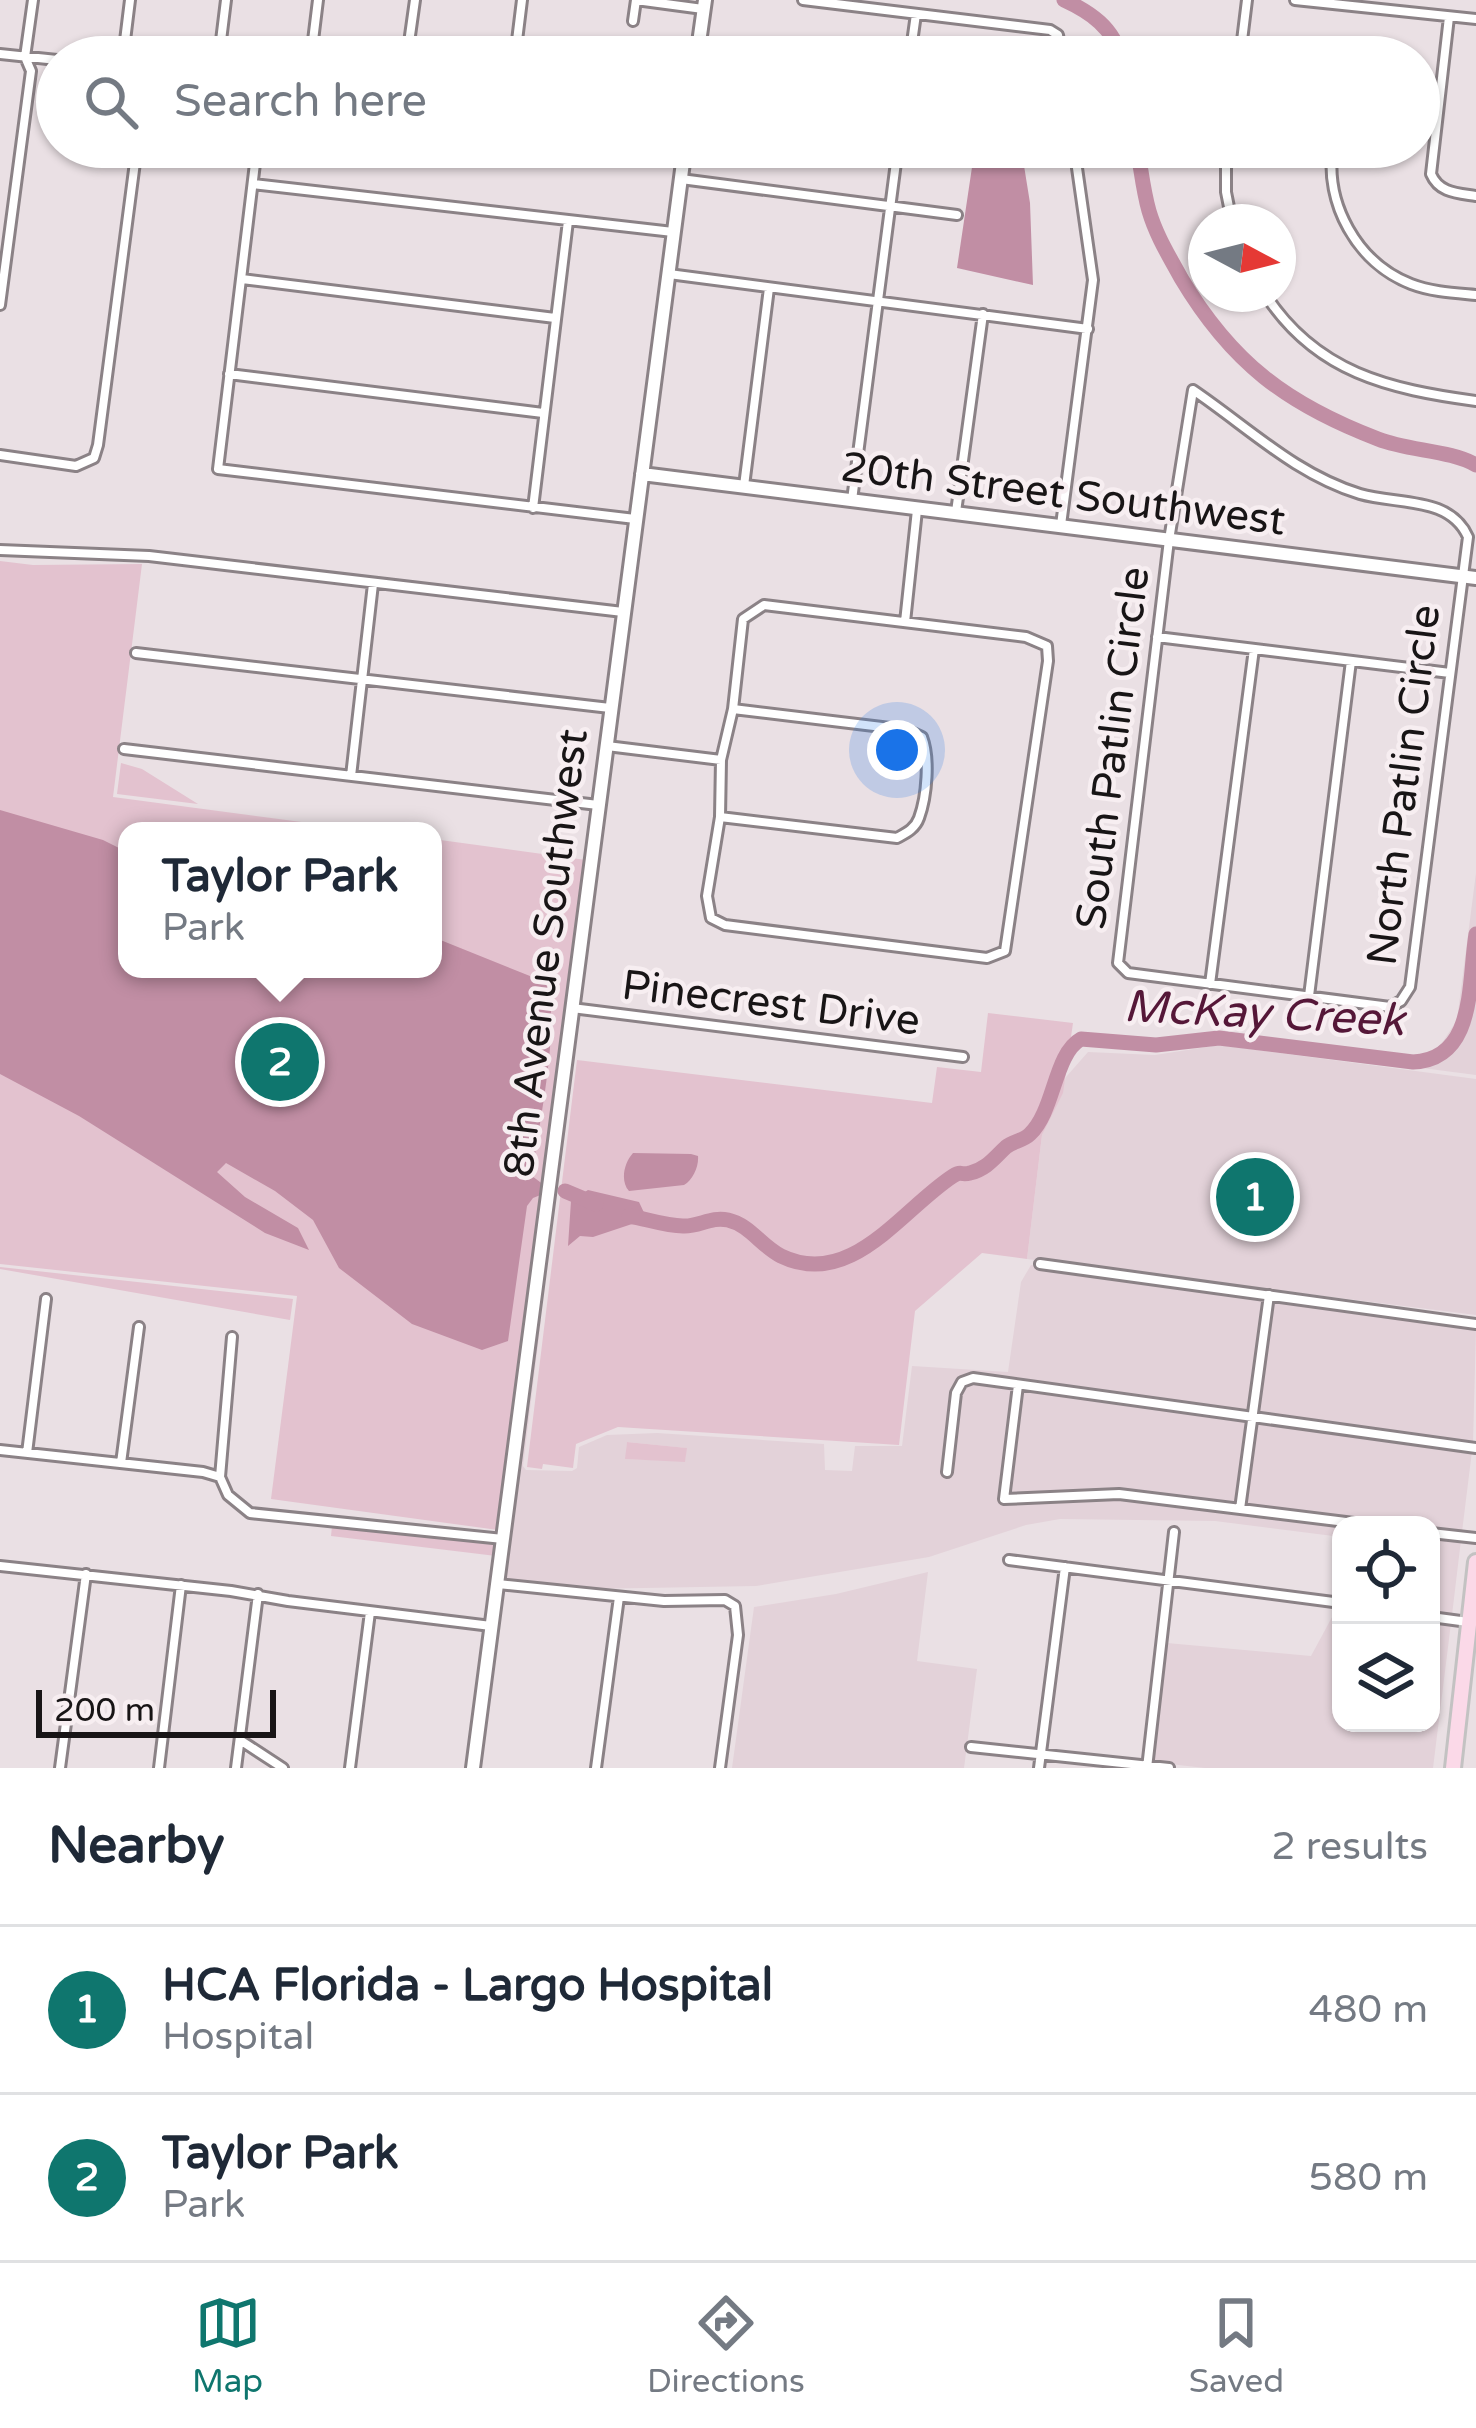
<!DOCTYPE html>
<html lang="en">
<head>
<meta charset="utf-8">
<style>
  body { margin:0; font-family:"Varela Round",sans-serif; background:#f2f2f3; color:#1f2937 }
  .controls { position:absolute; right:36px; bottom:36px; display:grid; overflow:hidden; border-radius:24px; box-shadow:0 3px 9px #0004 }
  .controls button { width:108px; height:108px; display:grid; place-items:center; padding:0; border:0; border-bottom:3px solid #e0e1e3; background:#fff; color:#1f2937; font:60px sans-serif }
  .compass { position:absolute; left:1188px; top:204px; width:108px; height:108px; border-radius:50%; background:#fff; box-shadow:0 3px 9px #0004; rotate:97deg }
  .scale { position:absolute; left:36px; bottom:30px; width:240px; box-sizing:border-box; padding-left:12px; border:6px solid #181516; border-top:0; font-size:33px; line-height:42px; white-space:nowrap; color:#181516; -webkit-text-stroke:9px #f7eef1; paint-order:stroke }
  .you { position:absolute; left:897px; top:750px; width:42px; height:42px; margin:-30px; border:9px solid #fff; border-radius:50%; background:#1a73e8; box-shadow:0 0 0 18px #1a73e833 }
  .badge { display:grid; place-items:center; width:78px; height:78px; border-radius:50%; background:#0f766e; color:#fff; font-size:39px; font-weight:700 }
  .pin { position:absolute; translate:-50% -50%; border:6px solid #fff; box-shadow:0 3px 12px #0006 }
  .popup { position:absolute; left:118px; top:822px; width:324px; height:156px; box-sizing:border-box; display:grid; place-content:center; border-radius:24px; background:#fff; filter:drop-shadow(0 3px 9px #0005); font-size:39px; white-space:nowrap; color:#747a83 }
  .popup b { font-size:45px; color:#1f2937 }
  .popup::after { content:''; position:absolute; left:50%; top:100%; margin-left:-24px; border:24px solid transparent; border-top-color:#fff }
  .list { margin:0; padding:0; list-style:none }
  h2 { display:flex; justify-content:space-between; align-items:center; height:156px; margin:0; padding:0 48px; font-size:51px }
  h2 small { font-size:39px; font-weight:400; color:#747a83 }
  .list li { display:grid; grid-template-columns:78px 1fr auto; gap:36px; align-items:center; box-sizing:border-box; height:168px; padding:0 48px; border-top:3px solid #e0e1e3 }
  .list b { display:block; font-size:45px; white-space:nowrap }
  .list p { margin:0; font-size:39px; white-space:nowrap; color:#747a83 }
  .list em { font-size:39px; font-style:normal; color:#747a83 }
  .icon { flex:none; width:66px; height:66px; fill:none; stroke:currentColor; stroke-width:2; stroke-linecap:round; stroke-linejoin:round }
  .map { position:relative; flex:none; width:1476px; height:1768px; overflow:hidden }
  .search { position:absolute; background:#fff; box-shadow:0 3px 9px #0004; left:36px; right:36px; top:36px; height:132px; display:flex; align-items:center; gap:30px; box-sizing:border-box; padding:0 42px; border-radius:66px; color:#747a83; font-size:45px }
  .sheet { height:492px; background:#fff }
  nav { display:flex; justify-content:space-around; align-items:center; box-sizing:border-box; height:168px; border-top:3px solid #e0e1e3; background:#fff; font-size:33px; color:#747a83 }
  nav a { display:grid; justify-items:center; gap:6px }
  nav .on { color:#0f766e }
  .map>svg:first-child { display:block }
</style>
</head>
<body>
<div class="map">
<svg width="1476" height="1768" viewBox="0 0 1476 1768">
  <rect width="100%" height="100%" fill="#eae0e4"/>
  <path fill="#e3d2d9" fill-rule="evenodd" d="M1476,873V1075L1337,1057L1431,1055L1444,1040L1457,1020Z
    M1219,1045L1476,1079V1315L1027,1259L1042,1135L1066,1077L1088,1052L1155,1055Z
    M1031,1265L1264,1298L1248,1412L965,1375L956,1380L951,1393L942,1475H951L963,1387L974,1382L1013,1389L1000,1503L1119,1498L1341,1526V1537L1215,1521L1060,1519L1026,1525L929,1557L756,1586L588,1589L505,1578L536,1320H541L523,1466L526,1470L572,1471L577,1468L579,1447L607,1435L657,1433L824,1444L825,1470L852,1471L855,1446H902L912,1366L1008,1372L1021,1282ZM627,1442L686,1448L685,1461L626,1459Z
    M1273,1300L1476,1329L1473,1443L1257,1413Z
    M1022,1390L1246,1420L1236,1505L1119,1490L1009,1494Z
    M1256,1422L1472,1451L1462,1532L1431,1528V1525L1246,1505Z
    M1431,1537L1461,1540L1452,1615L1431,1612Z
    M928,1572L917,1661L977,1669L964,1768H732L754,1607L836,1594Z
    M1338,1606L1341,1723H1431V1620L1451,1623L1433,1768H1205L1152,1762L1167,1643L1311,1656Z"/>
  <path fill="#e3c2cf" d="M0,561L33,565L142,564L113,797L370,831H127V969H433V839L586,860L498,1530L271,1499L297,1296L0,1264Z
    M121,763L142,769L198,804L117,794Z
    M988,1013L1073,1023L1063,1093L1042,1135L1027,1259L982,1253L915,1311L899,1445L618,1427L576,1444L573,1468L543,1464L542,1469L527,1467L577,1060L932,1103L937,1067L981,1072Z
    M0,1267L293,1299L290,1320L0,1269Z
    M627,1442L687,1448L685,1462L625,1459Z
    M332,1526L498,1542L496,1556L331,1536Z"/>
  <path fill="#c18ea4" d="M975,147H1021L1030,203L1033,285L957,268Z
    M0,810L103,840L127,852V969H433V937L545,982C563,1016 537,1133 532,1176L544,1185L543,1194L533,1198L527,1206L508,1341L482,1350L412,1324L339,1268L313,1220L275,1191L226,1163L217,1172L245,1197L298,1228L309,1250L265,1233L79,1116L0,1074Z
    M633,1153L691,1154L698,1156C699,1166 693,1180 684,1185L629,1191C620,1181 624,1163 633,1153Z
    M588,1190L639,1202L647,1219L593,1237L580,1236L568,1246L571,1201Z"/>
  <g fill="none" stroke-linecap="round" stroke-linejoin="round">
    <path stroke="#c18ea4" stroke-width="15" d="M1064,0C1090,12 1114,28 1120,57
      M1137,147C1141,168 1143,190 1149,211C1156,235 1169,256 1181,278C1231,362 1286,404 1378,439C1408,451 1450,450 1476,465
      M565,1191L596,1204
      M629,1216C647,1219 665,1226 683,1226C699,1227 711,1216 728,1220C750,1225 761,1246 781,1256C851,1290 902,1209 953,1176C962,1170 960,1176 970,1173C987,1169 995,1157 1006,1147C1013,1141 1023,1141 1030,1134C1055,1110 1054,1054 1081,1039L1156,1045L1219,1038L1413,1062C1476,1059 1468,984 1476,934"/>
    <defs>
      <path id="street" d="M803,0L1050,30L1058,35L1062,57
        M1295,0L1476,19
        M1449,17L1431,174C1439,193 1457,193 1476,196
        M633,21L636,0L703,9
        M1241,51L1299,57
        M0,54L57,60
        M123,57L130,0
        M219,57L226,0
        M311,57L318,0
        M407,57L415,0
        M515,57L522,0
        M910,57L916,14
        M1240,57L1247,0
        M257,147L218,469L635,519
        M1226,147V192L1232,222
        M1333,147C1324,203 1357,263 1411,284C1432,292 1454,293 1476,295
        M681,179L957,215
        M253,184L673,232
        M669,274L1088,329
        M242,279L555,318
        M1265,294C1316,373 1389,389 1476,401
        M0,305L31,71L25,57L33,0
        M229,374L543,413
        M1193,390C1249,428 1295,474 1360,494C1398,505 1450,496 1468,537L1410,987L1401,1001L1390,1007L1128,973L1118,963L1169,540Z
        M0,455L76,466L94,458L98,445L137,147
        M744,486L769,288
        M852,500L898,147
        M533,508L568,221
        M956,512L983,314
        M1061,525L1093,280L1074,147
        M0,550L149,556L623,612
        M764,605L1026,637L1047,646L1048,661L1005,951L987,958L725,925L711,918L707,896L720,817L721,760L733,709L743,619Z
        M905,622L917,510
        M1157,637L1450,673
        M136,653L610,708
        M607,746L721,760
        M124,749L598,805
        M351,776L373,584
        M720,817L897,838C906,833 915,829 919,818C927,796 930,758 922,737L907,730L733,709
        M1210,984L1254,649
        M1309,996L1351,661
        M572,1008L963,1057
        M1040,1264L1476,1324
        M1018,1385L1004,1499L1119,1494L1370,1525
        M0,1450L203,1472L220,1477L228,1495L250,1513L503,1539
        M27,1453L46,1299
        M121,1463L139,1327
        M947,1472L956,1393L962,1382L973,1378L1476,1448
        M220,1477L232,1337
        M1240,1509L1269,1295
        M1431,1533L1476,1538
        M1009,1560L1341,1603
        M0,1566L231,1591L288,1601L491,1626
        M498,1584L664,1601L725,1600L735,1606L738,1635L720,1768
        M1431,1617L1468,1622
        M240,1740L283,1768
        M971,1747L1169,1768
        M60,1768L86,1574
        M159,1768L181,1585
        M236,1768L258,1594
        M350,1768L370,1612
        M596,1768L619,1597
        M1039,1768L1065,1567
        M1147,1768L1174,1532"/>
      <path id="secondary" d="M697,57L705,0
        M642,474L1476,578
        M473,1768L685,147"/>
      <path id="primary" d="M1453,1768L1476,1562"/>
    </defs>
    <use href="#street" stroke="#8b8286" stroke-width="14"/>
    <use href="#secondary" stroke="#8b8286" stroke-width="18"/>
    <use href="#primary" stroke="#c3c2c2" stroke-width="20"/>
    <use href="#street" stroke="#fff" stroke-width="8"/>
    <use href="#secondary" stroke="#fff" stroke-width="12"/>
    <use href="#primary" stroke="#fbd9e8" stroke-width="14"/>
  </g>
  <g text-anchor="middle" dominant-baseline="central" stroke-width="9" stroke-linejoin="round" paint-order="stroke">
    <g font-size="42" fill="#181516" stroke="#f7eef1">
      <text transform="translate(1063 494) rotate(7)">20th Street Southwest</text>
      <text transform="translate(1113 748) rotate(-83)">South Patlin Circle</text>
      <text transform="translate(1404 785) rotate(-83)">North Patlin Circle</text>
      <text transform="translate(546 953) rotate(-83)">8th Avenue Southwest</text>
      <text transform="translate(771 1003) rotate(7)">Pinecrest Drive</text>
    </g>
    <g font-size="45" font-style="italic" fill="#551738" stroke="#f7eef1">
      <text transform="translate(1264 1014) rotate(3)">McKay Creek</text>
    </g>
  </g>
</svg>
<div class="controls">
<button><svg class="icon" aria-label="locate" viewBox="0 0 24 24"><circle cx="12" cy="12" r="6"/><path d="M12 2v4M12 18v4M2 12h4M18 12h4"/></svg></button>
<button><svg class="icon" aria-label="layers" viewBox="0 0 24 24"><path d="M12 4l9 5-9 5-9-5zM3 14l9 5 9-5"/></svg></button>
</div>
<svg class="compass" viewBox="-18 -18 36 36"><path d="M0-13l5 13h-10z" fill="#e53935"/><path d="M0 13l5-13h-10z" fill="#747a83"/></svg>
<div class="scale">200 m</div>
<div class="you"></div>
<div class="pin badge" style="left:1255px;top:1197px">1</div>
<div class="pin badge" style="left:280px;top:1062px">2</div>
<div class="popup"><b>Taylor Park</b>Park</div>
<div class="search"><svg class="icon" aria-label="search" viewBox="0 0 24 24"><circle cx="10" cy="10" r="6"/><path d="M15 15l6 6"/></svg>Search here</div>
</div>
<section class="sheet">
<h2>Nearby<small>2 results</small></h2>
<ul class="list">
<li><span class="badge">1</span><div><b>HCA Florida - Largo Hospital</b><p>Hospital</p></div><em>480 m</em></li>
<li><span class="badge">2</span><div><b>Taylor Park</b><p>Park</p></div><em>580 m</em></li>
</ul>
</section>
<nav>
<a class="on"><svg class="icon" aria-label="map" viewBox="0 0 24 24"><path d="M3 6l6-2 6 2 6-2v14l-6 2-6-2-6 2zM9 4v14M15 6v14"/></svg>Map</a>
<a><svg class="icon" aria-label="directions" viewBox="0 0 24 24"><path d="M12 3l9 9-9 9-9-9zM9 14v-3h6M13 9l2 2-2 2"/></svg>Directions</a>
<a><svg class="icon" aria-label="saved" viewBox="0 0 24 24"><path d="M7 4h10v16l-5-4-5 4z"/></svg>Saved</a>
</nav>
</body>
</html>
